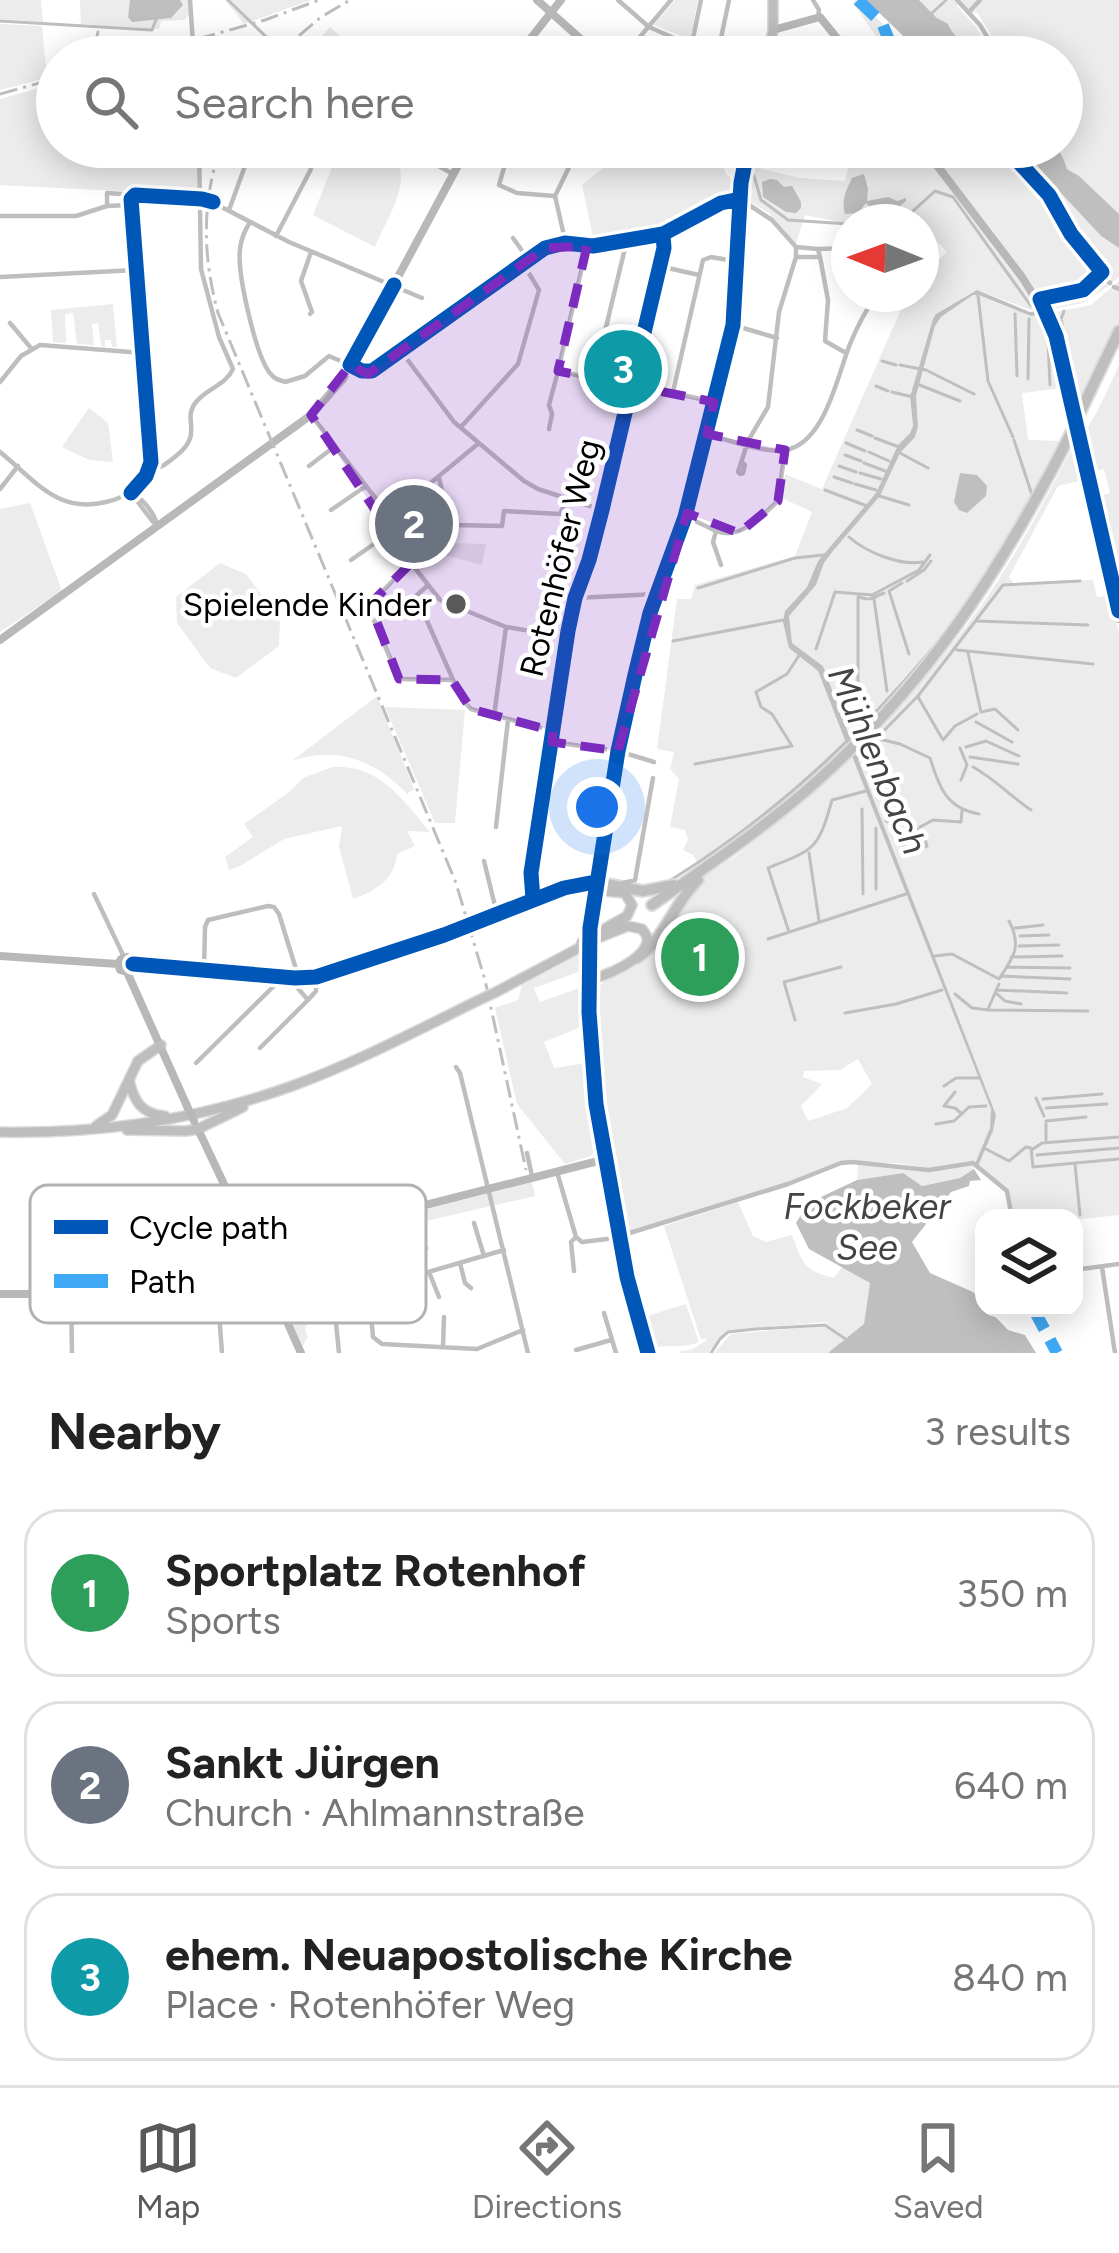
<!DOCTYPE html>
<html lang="en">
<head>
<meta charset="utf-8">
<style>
  body { margin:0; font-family:Figtree,sans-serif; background:#f6f6f6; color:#222 }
  .controls { position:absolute; right:36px; bottom:36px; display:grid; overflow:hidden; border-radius:24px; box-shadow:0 6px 30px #0003 }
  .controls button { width:108px; height:108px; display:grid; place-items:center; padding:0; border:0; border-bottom:3px solid #e0e0e0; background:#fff; color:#222; font:60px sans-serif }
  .compass { position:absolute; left:831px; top:204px; width:108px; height:108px; border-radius:50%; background:#fff; box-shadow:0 6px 30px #0003; rotate:271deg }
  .you { position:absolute; left:597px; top:807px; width:42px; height:42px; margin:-30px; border:9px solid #fff; border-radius:50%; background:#1a73e8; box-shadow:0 0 0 18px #1a73e833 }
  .badge { display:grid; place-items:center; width:78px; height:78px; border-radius:50%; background:#595959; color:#fff; font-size:39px; font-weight:700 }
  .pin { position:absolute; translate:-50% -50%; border:6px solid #fff; box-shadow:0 3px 12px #0006 }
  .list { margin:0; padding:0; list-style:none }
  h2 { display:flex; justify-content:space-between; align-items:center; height:156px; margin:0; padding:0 48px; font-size:51px }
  h2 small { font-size:39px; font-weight:400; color:#767676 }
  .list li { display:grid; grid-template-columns:78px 1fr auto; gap:36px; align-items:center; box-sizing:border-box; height:168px; margin:0 24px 24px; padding:0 24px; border:3px solid #e0e0e0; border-radius:36px }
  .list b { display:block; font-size:45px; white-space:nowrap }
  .list p { margin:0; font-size:39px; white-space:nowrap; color:#767676 }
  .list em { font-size:39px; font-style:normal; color:#767676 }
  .icon { flex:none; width:66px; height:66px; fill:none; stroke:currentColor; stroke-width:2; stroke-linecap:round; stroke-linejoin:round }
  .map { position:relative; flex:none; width:1119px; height:1353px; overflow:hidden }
  .search { position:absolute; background:#fff; box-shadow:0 6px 30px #0003; left:36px; right:36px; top:36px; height:132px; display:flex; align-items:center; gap:30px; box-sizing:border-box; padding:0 42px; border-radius:66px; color:#767676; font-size:45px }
  .sheet { height:732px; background:#fff }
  nav { display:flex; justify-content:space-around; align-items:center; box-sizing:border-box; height:168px; border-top:3px solid #e0e0e0; background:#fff; font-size:33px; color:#767676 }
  nav a { display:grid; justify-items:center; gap:6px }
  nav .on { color:#595959 }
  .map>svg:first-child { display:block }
</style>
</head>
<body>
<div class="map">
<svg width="1119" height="1353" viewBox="0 0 1119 1353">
  <rect width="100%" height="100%" fill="#fff"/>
  <path fill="#ececec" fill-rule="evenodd" d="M0,0H41L43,22L0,19Z
    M80,0H130L128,17L182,6L180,0H189L190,13L185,20L161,21L159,29L81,24Z
    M225,0H311L244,24Z
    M675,0H698L690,40L654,25Z
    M855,0H858L882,23L891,45L906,57H878L885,49L853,3Z
    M919,0H1119V214L1079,176L1067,169L1063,156L1055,147H1062V57H1018L1002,54L977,12L973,14L961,2L957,6L976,27L995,57H977C959,35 938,20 919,0Z
    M0,24L42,26L47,78L0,90Z
    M330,27L363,57H316L309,50Z
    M57,83V147H198L200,186L196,195L0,185V99Z
    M340,147H391C415,181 389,213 375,247L313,215Z
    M610,147H707L720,154L726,174L737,183C700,221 644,231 594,242L582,185L607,165Z
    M867,147H1018L1101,236L1119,248V277L1112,283L1101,270L1082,288L1042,296L1045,300L1084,291L1097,279H1103L1110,285L1083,303L1036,312L977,290L936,314L910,397L913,426L910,433L898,445L876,493L818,561L807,587L785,611L789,648L818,671L848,748L793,798L700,867L693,855L683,850L688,839L685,830L670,827L679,779L670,769L674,752L657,749L677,599H691L695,585L795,556L812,512L782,498L785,474L822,489L907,296L921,294V276L947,252L918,221L849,224L805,215L796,244L769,213L747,200L750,166L800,178L845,181L850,162Z
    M1119,281V326L1075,419L1063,388L1022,393L1028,440L1065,441L997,562L900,694L852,743L823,666L792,643L788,616L816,585L824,563L833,551L880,496L900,453L910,442L918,426L916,397L935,326L941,317L973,295L980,294L1031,316L1041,315L1091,305Z
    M113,304L117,347H112L111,340H105V347L101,346L98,323L92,324L94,345L77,344L73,313L65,314L66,343L53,342L51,310Z
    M1119,365V606L1117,584L1114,582L1095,497L1110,493L1104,469L1089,472L1080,436L1082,429L1087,428L1098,410Z
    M89,408L108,423L113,462L89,460L62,447Z
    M1075,442L1084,480L1058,486L1009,577L1014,584L1093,580L1097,597L1110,596L1119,634V1215L1074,1220L1014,1218L1009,1190L978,1166L993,1131L996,1115L856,754C901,706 944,658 982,604C1018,553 1047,497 1075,442Z
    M30,503L62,591L0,632V509Z
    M448,543L486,544L482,565L445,555Z
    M220,563L246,574L280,620L279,646L236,678L210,668L177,623L176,597Z
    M377,696L414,789L407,794C377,761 336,745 292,761Z
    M385,707L465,710L455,823H435Z
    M852,756L991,1109C993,1128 984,1148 975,1164L972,1163L974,1169L960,1178L921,1186L903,1173L857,1180L858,1165L930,1168L896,1163L841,1162L788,1183L628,1232C604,1149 597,1081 590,996L607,978L644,955L689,891L705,876L737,855L790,812ZM858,1059L872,1084L847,1108L808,1121L801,1106L822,1084L803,1077L804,1071L840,1070Z
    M332,767C379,764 402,799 430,832L407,831L415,846L397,854C395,880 375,891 353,899L339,847L342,826L284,839L240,866L229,870L225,857L253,837L244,824L289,792L303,778Z
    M581,954V971L534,988L540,1002L582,987L583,1026L544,1042L554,1068L586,1063L595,1150L591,1156L565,1164L517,1104L495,1008L518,1000L522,985Z
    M532,1182L535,1196L430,1220L336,1248L305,1330L308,1336L303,1346L270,1277L274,1261L357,1227Z
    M738,1202L753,1236L766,1242L792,1235C803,1264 803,1270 834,1278L842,1267L870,1283L864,1324L848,1339L825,1322L726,1331L708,1353H681V1351L691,1350L707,1340L705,1338L701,1340L664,1226Z
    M686,1304L699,1342C684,1349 668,1344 652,1348L644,1317Z
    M825,1326L845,1341L828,1353H714L731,1334Z"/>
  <path fill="#bfbfbf" d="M130,0H180L183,5L171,18L132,22L128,17Z
    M866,0H919L937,18L948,24C951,34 969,47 977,57H925Z
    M1018,147H1055C1063,154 1064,160 1067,169L1079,176L1119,214V248L1101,236Z
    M864,174L868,189L867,201L888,197L897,201L906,198V201L894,211L872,209L866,203L858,213L845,214C841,199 846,191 852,178Z
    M770,179L777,180L784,187L792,186L801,202V208L796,213L786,212L763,197L762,182Z
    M977,290L1030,312L1039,311L1041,315L1031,316L979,295H973L941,317L935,326L916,396L918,426L915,437L900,453L880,496L833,551L824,563L816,585L789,616L792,643L823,666L852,743L848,748L818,671L789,648L783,622L785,611L807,587L818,561L876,493L898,445L910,433L913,426L910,397L933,319L936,314Z
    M960,473L977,475L987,486L986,496L967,513L959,510L954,502Z
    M856,754L996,1115L993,1131L978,1166L975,1164L990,1128L991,1109L852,756Z
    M974,1169L981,1180L970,1181L969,1186L951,1192L912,1242L930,1273L973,1292L984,1304V1308H987L1008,1330L1025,1335L1036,1353H828L864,1324L870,1283L809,1249L796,1223L808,1203L857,1180L903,1173L922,1186L960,1178Z"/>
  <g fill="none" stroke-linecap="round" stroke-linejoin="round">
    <path stroke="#bfbfbf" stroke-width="3" d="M228,0L287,57
      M945,1L946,0
      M932,13L943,3
      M0,21L152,30L157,17
      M81,57L95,44L98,32
      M650,150L712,156
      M754,176L761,200L788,220L849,224
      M866,222L871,217L895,222
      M901,222L935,191L953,197L1031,306
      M978,295L988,381L1013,437
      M1064,311L1061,319L1076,385
      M1039,313L1046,329
      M1015,314L1017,376
      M1048,339L1050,385
      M882,361L896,365
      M900,365L926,370L974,394
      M1028,379L1029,319
      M917,384L960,401
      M876,386L888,391
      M892,392L913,397
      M857,430L872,436
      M875,438L899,447
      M846,443L865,451
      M869,452L889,461
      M898,452L928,468
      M845,455L861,461
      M864,463L888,472
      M839,466L856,472
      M860,473L881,479
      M834,477L852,483
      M855,484L876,490
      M825,490L867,506
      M876,495L909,505
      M849,537C867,553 901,566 923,562
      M1008,537L1032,495L1014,440
      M907,581L924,570L931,561
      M902,583L889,591L909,654
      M698,588L795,558L824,555
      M870,599L884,593
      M874,599L887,691
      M977,621L1088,625
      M673,641L783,620
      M816,649L835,592L872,595L919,570L930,555
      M957,650L1093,664
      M968,653L981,712L995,709L1018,730
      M918,697L943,740L955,726L977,714
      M839,711L858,697V597L867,599
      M976,722L1012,742
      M879,739L900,744L930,758C939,787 946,808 979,814
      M966,747L986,741L1019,756
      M960,748L967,765L961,780
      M970,757L1018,764
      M857,758L918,696L1003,585L1080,581
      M695,764L792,746L772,714L761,707L756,692L787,674L800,654
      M973,767C995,779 1010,796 1031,810
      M862,809L863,894
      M886,821C907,824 921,823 927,846L915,850L898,844
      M920,827L933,820L961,822L962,811
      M876,828V889
      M809,853L819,921
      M671,880C771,818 856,740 932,649
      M1015,928L1043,925
      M789,932L768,868C815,849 818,850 832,800L866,791
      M1020,936L1049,935
      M768,939L906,894
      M1019,946L1059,945
      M935,956L952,954L999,979C1014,957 1022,946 1009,921
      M1011,957L1062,956
      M1007,967L1070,968
      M1001,976L1070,979
      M996,990L1067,993
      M996,993L1005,1001L1021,1004
      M955,994L972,1008L988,1010L1088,1011
      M988,1009L999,984
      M845,1013L896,1004L942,990
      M795,1020L784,982L841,967
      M944,1086L956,1078H980
      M955,1092L944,1106L955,1108L962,1114
      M1036,1098L1044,1116
      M1043,1099L1102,1094
      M1046,1108L1107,1104
      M1046,1121L1086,1117
      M936,1124L954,1121L969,1107L986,1106
      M1046,1140V1124
      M986,1149L1009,1161L1026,1147L1031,1148L1033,1167L1119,1159
      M1033,1149L1042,1143L1119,1137
      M1037,1155L1119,1148
      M1075,1164L1080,1215
      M711,1353L720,1339L728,1332L756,1329L825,1325L847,1340"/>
    <defs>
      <path id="primary" d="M768,57L773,30V0
        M594,890L625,893L632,905L627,916L597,933
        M588,979C604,978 649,958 647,938C647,935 644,932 642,929L628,926L598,938
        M496,992L581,947
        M131,1076L129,1080C134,1102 142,1114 165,1116
        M96,1126L112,1115L138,1061L161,1045
        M127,1130L186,1131L198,1129L243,1107
        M0,1132C99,1134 198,1120 292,1086C355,1063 416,1031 477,1001
        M648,1353L627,1277L596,1104L589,1012L590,928L618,751L635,675L650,613L685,517L733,325L741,183L748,147"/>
      <path id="highway" d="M1077,419L1119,331
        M595,882L643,891L674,885
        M652,905C705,868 758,832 807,790C926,686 1001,571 1072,431
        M637,958C664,941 673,904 698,880"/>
    </defs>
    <use href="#primary" stroke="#dbdbdb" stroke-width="12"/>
    <use href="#highway" stroke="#dbdbdb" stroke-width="14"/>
    <path stroke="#bebebe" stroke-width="4.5" d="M190,0L194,57
      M618,0L649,27L717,57
      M813,0L819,10L818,17
      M957,0L980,25L999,57
      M969,12L980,0
      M623,57L671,0
      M689,57L701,0
      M717,57L729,0
      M510,147L499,185L517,193L554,196
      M553,147L575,155L555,196L565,240
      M413,152L453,174
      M830,153L837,147
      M740,199L772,220L796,247L818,249L820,257
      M129,205L107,206V193L208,200L289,242L422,298
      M229,210L252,147
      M0,216H76L107,206
      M250,222C245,230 241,239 240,249C237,273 255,352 269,372C275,379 276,379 285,382L305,376L329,356L350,365
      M276,236L310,171L319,147
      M513,238L528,259
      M587,246L558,371L632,387
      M818,249L849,248
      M796,257H820
      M820,257L828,300L825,341L846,353
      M659,266L699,275
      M0,277L136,270
      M1114,287L1119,289
      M1038,300L1083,290L1101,275L1110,283
      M310,314L312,312L301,281L311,252
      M10,323L31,348
      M736,326L777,338
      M401,351L454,422L524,481L538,489L602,510
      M593,381L627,240
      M0,382L21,356L40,345L143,353
      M633,384L714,402
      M673,392L703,260L711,257L734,261
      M311,415L376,499L411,563L440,600L506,627L567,637
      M461,427L518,364L539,290L524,265
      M549,429L552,414L549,405L558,371
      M706,434C727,439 769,456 790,449C826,438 838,374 850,344C857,327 866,310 877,294
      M0,452C35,480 57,514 106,502C127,497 139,489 150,470L131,199L135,195
      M743,463L745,465L743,473L740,474L738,472L748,441L768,407L779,312L796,257V247
      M309,466L334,447
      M150,470C162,468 167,463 176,456C205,433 181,420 196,402C207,388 225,386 233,369L219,337L201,269L199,147
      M439,477L448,520L454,525L502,526L504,511L560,514L566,501
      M0,489L18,466
      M131,493C142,497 154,513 157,524
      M131,493L153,522
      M331,510L366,486
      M385,513L422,490L479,443
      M689,518L716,531L713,542L721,565
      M716,531C740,541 761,516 778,501L785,450
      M351,560L394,530
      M410,563L370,604V611L399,679L452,680
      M427,586L416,596L462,700L471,709L553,731
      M575,598L657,594
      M494,716L506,627
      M552,742L618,751L654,762
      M496,827L508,720
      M484,861L497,914
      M624,883L635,880L653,778
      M94,894L124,957
      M533,899L531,873L568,631L575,598L589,560L602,510L664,248V236
      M204,970L205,927L208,920L268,906L274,907L279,914L296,969L295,985L308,1000L316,991V977
      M260,1048L308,1000
      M196,1063L283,977
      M456,1067L460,1073L528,1353
      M527,1153L532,1176
      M557,1172L576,1237L582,1242L607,1239
      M474,1223L484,1256
      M620,1236L788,1184L841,1163L852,1162L929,1170L973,1163L1007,1191L1012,1218
      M504,1250L373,1288L369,1293L373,1337L382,1344L477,1349L523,1330
      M405,1254L410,1277
      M402,1255L426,1248
      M460,1263L465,1283L471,1288
      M1102,1267L1115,1353
      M1074,1270L1119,1264
      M339,1271L377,1262L382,1284
      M574,1271L571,1242L575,1238
      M429,1272L439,1297
      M399,1281L406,1305
      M217,1287L222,1353
      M71,1294L72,1353
      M340,1296L345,1311
      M604,1313L616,1353
      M443,1347L444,1317
      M576,1350L611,1340
      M339,1353L335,1313L369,1305"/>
    <path stroke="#b8b8b8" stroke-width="8" d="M537,0L601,57
      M773,30L820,17L852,57
      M516,57L561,0
      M923,147L1022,277L1047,317L1119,619
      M350,365L362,371H372L545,248L565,243L593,246L663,234L721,203L740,199
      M0,640L311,415L343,379L468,147
      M0,956L118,964L121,959L127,957L133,964L139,965L295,978L316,977L444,935L564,888L595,882
      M118,964L120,970L127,972L187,1106
      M197,1127L258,1256
      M254,1267L253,1260L258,1256L268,1259L324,1234L363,1221L606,1159
      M264,1270L301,1353
      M0,1294H196L217,1287L254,1267L264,1270L268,1265V1259"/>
    <use href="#primary" stroke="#bebebe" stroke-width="9"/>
    <use href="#highway" stroke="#bebebe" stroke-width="10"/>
    <path stroke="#bebebe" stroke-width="3" stroke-dasharray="18 6 3 6" stroke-linecap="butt" d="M134,57L265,20L319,0
      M274,57L321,17L350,0
      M0,94L57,78
      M221,147C201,201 203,258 218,313L456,883L485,980L526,1170"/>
    <defs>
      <path id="primary-bridge" d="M581,942L597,933
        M477,1001L496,992"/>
      <path id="highway-bridge" d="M1073,437L1079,426"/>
    </defs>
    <use href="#primary-bridge" stroke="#dbdbdb" stroke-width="12" stroke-linecap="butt"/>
    <use href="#highway-bridge" stroke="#dbdbdb" stroke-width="14" stroke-linecap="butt"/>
    <path stroke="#b8b8b8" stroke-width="8" d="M187,1106L194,1121"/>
    <use href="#primary-bridge" stroke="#bebebe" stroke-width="9"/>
    <use href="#highway-bridge" stroke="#bebebe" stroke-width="10"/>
    <path stroke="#3fa9f5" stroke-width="12" stroke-dasharray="24 12" stroke-linecap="butt" d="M858,0L882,23L891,45L906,57
      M1033,1308L1057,1353"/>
    <defs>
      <path id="cycleway" d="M1005,147L1049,195L1071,234L1102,272L1083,290L1040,299L1056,336L1119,611
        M394,285L350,365L362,371H372L545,248L565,243L593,246L663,234L721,203L740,199
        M131,493L146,476L151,462L131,199L135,195L202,199L213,202
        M533,899L531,873L568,631L575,598L589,560L602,510L664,248L663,234
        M133,964L295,978L316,977L444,935L564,888L595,882
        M648,1353L627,1277L596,1104L589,1012L590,928L618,751L635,675L650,613L685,517L733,325L741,183L748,147"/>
    </defs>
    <use href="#cycleway" stroke="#fff" stroke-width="22"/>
    <use href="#cycleway" stroke="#0057b8" stroke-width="15"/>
  </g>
  <path fill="#7b2cbf" fill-opacity="0.2" stroke="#7b2cbf" stroke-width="9" stroke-dasharray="24 15" stroke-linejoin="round" d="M587,246L558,371L714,402L707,434L785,450L778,501L739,533L687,513L618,751L552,742L553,731L471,709L452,680L399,679L370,604L411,563L311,415L350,365L368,374L545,248Z"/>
  <circle fill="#595959" stroke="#fff" stroke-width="4.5" cx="456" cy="604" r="12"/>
  <g text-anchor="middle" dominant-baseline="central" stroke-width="9" stroke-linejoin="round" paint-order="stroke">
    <g font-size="33" fill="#000" stroke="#fff">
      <text transform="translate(560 558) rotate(-76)">Rotenhöfer Weg</text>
    </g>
    <g font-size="33" fill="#000" stroke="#fff" text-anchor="end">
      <text x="432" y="604">Spielende Kinder</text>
    </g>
    <g font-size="36" font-style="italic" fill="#444" stroke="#fff">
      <text transform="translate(878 760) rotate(67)">Mühlenbach</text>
      <text x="867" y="1206">Fockbeker<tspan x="867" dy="41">See</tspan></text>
    </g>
  </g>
  <rect x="30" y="1185" width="396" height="138" rx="18" fill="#fff" stroke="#b2b2b2" stroke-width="3"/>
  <rect x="54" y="1220" width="54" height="14" fill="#0057b8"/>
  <rect x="54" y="1274" width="54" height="14" fill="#3fa9f5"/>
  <g font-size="33" fill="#000">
    <text x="129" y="1239">Cycle path</text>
    <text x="129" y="1293">Path</text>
  </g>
</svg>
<div class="controls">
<button><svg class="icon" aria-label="layers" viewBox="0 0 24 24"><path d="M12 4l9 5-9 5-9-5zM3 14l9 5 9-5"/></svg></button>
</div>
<svg class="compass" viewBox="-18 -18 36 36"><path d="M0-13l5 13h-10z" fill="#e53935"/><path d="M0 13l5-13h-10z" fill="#767676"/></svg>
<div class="you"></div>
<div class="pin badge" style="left:700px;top:957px;background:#2e9e5b">1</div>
<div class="pin badge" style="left:414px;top:524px;background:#6b7280">2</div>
<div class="pin badge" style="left:623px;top:369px;background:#0f9aa8">3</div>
<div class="search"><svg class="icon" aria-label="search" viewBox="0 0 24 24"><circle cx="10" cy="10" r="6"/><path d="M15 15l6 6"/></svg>Search here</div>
</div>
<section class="sheet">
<h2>Nearby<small>3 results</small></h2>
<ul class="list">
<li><span class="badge" style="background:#2e9e5b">1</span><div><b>Sportplatz Rotenhof</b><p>Sports</p></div><em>350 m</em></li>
<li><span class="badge" style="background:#6b7280">2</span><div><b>Sankt Jürgen</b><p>Church · Ahlmannstraße</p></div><em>640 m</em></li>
<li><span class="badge" style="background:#0f9aa8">3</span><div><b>ehem. Neuapostolische Kirche</b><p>Place · Rotenhöfer Weg</p></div><em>840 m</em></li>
</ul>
</section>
<nav>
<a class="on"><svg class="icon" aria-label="map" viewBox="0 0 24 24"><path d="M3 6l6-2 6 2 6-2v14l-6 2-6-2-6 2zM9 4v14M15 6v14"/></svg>Map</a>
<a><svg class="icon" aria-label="directions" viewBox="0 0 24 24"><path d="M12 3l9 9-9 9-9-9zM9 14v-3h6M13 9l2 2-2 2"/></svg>Directions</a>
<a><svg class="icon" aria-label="saved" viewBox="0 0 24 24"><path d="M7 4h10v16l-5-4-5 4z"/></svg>Saved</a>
</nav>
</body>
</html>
